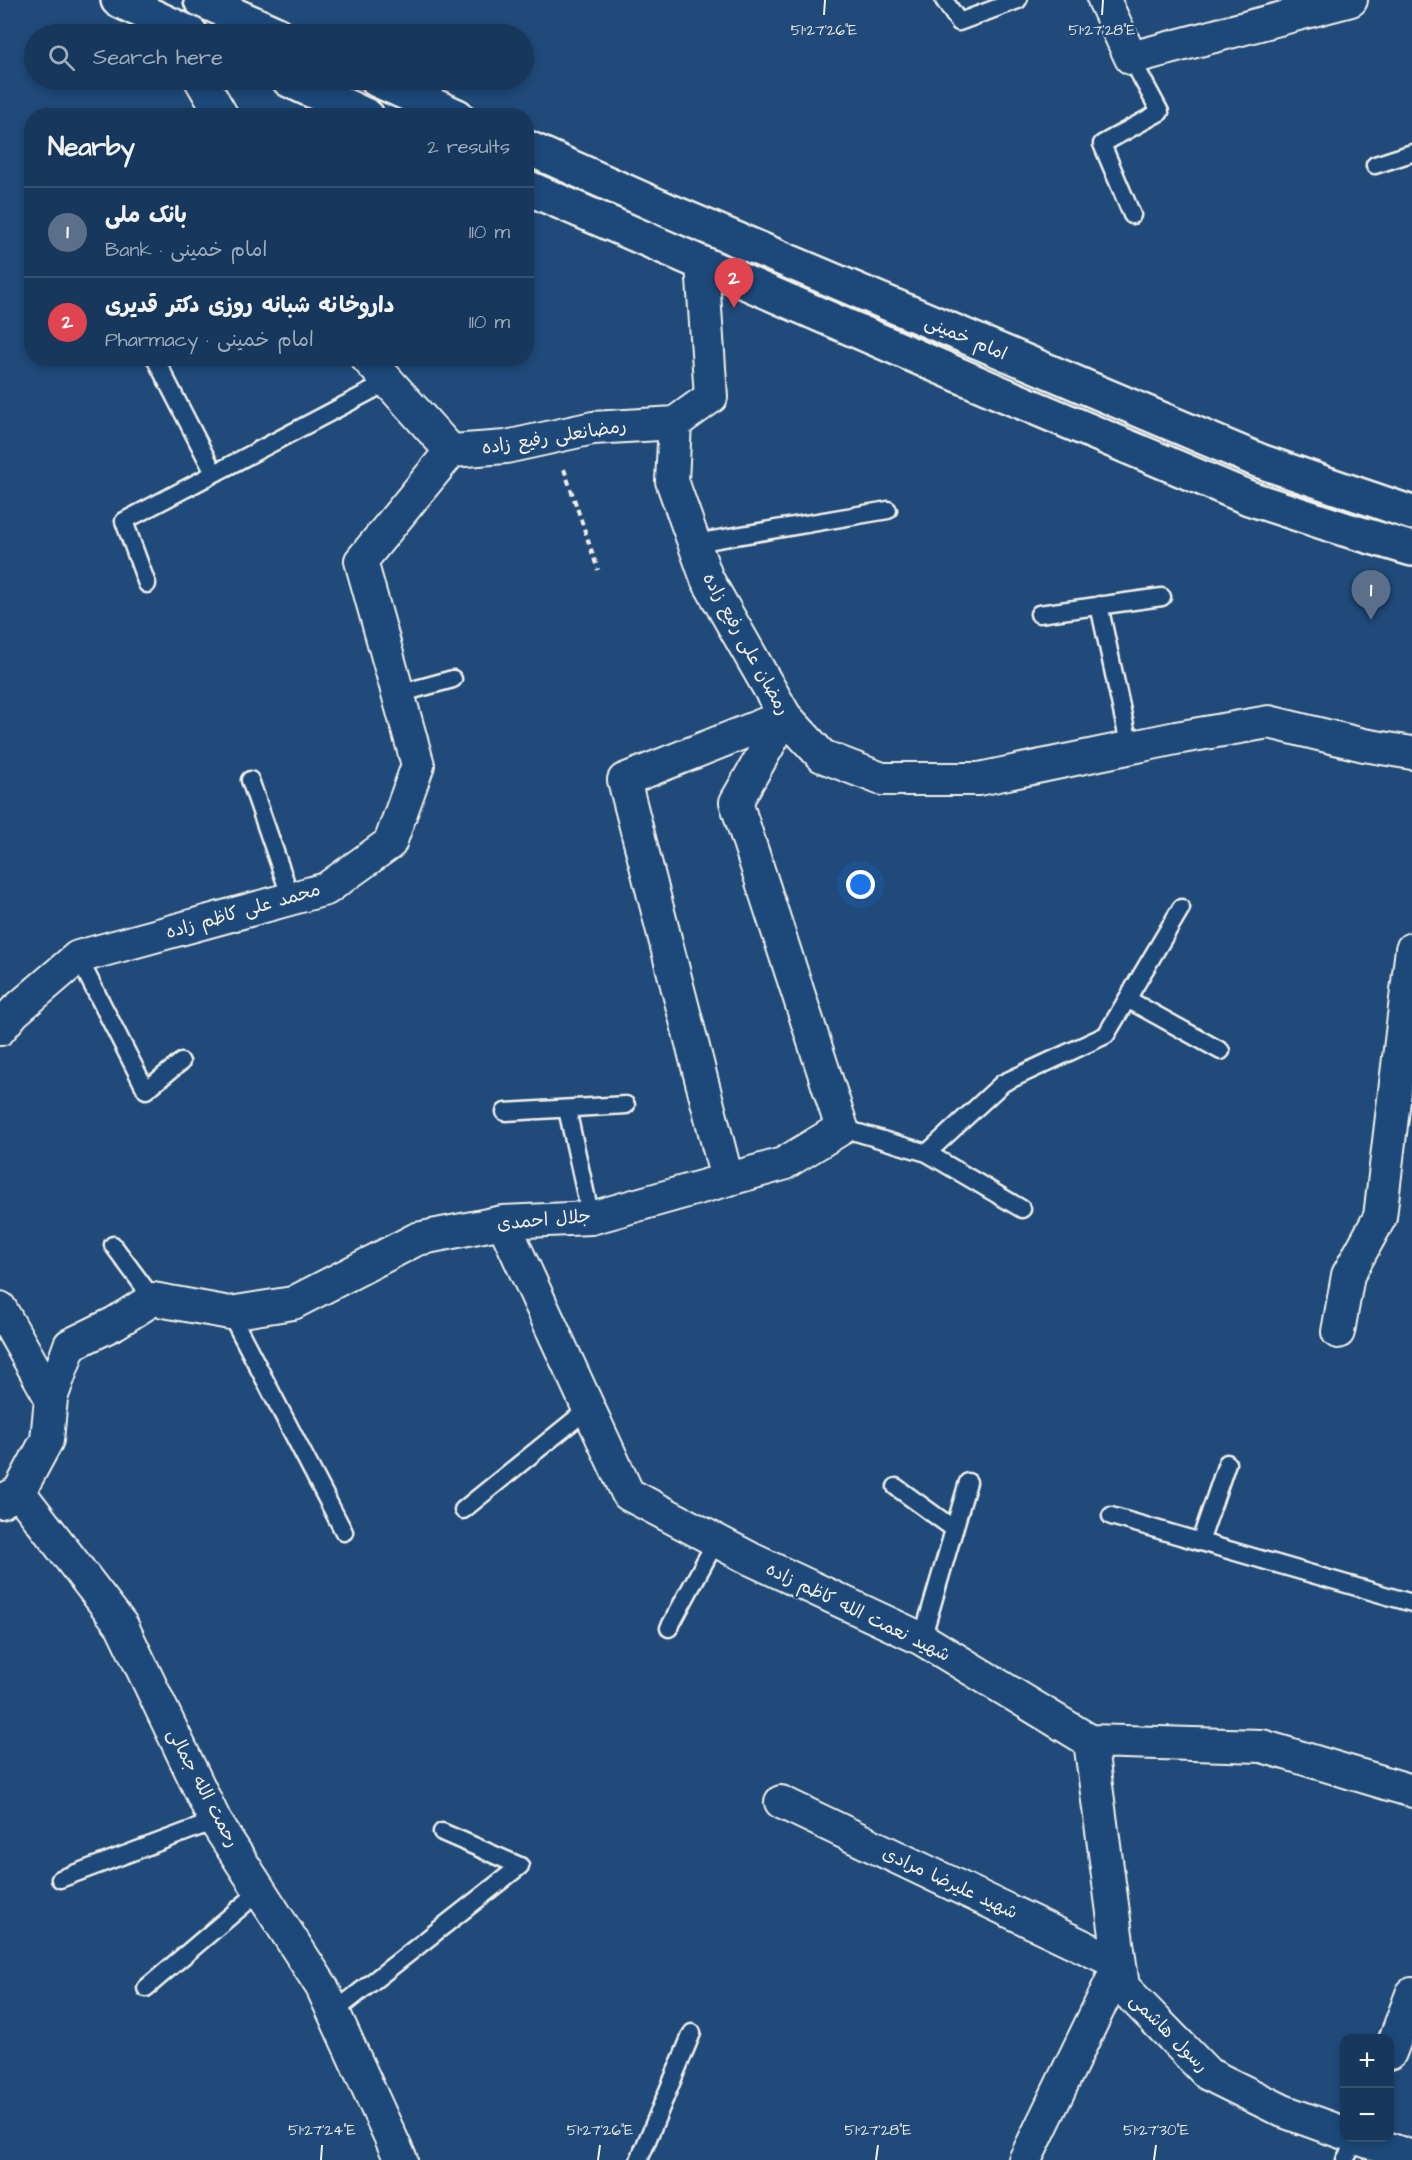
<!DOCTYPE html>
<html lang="en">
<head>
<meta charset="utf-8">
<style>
  body { margin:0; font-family:"Architects Daughter","Playpen Sans Arabic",sans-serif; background:#203f62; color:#f1f3f6 }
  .controls { position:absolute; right:18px; bottom:18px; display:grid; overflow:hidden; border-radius:12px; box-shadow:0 3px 9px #0003 }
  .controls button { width:54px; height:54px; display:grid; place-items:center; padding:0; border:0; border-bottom:2px solid #365272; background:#17385c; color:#f1f3f6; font:30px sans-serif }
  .you { position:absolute; left:861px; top:885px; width:21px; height:21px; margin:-15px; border:4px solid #fff; border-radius:50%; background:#1a73e8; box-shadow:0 0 0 9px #1a73e833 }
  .badge { display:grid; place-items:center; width:39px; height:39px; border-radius:50%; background:#ff9aa2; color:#fff; font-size:20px; font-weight:700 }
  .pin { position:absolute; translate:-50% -50px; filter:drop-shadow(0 2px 3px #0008) }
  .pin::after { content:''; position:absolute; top:32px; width:21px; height:18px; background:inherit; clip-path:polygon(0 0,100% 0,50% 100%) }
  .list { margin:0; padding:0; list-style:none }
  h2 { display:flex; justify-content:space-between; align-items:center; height:78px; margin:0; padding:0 24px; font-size:26px }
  h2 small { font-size:20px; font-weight:400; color:#9eacbb }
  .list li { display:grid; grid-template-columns:39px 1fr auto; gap:18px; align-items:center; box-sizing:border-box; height:90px; padding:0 24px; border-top:2px solid #365272 }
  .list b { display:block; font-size:22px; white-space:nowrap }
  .list p { margin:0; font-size:20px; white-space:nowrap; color:#9eacbb }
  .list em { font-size:20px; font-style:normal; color:#9eacbb }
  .icon { flex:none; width:33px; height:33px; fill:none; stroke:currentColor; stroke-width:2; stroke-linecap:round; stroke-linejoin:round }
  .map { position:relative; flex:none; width:1412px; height:2160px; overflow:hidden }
  .search { position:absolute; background:#17385c; box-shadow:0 3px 9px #0003; left:24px; top:24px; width:510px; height:66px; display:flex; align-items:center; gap:15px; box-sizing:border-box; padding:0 21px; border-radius:33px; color:#9eacbb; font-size:22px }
  .panel { position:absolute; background:#17385c; box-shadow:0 3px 9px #0003; left:24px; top:108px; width:510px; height:258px; border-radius:24px }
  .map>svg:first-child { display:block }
</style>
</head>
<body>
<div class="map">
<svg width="1412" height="2160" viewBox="0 0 1412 2160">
  <rect width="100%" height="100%" fill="#1f4a7a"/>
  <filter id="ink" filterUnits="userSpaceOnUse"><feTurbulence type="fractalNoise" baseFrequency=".0167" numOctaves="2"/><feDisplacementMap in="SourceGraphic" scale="12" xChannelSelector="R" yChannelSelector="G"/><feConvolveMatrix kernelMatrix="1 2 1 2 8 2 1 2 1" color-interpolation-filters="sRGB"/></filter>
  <g filter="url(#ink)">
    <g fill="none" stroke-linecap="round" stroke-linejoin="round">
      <defs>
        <path id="lane" d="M944,0L959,22L1018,0
          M1131,58L1160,112L1102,144L1132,215
          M1375,165L1412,153
          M155,358L214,473
          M695,543L888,510
          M147,584L124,521L388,382
          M1099,605L1130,748
          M1039,614L1162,597
          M398,694L453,679
          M250,780L291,898
          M78,957L146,1090L181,1062
          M1127,999L1221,1051
          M567,1109L591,1218
          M505,1112L626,1105
          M842,1128L927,1153L1022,1209
          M927,1153L1003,1083L1106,1035L1181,908
          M113,1245L153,1299
          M230,1313L344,1532
          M896,1487L954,1529
          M463,1510L588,1409
          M1111,1516L1412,1603
          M1200,1542L1227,1463
          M669,1628L716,1541
          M922,1639L968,1482
          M60,1879L215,1821
          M146,1988L261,1890
          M334,2012L520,1866L442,1832
          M639,2160L692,2033
          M1345,2160L1357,2138"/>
        <path id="street" d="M1104,0L1131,58L1351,0
          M201,80L222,116
          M702,264L711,397L675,423L672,481L707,579L785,716L822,756L882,779H979L1176,738L1269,722L1364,745L1412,753
          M367,358L451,451L506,447L593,428L675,423
          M0,1029L14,1012L78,957L326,889L390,843L418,765L361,561L451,451
          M727,1179L624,780L785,716
          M503,1222L628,1494L751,1559L922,1639L1090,1741L1262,1746L1412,1791
          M0,1308L51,1398
          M1338,1332L1348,1275L1380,1217L1412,949
          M19,1492L122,1626L215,1821L322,1987L401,2160
          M0,1502L19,1492L47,1440L51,1398L70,1345L115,1323L153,1299L230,1313L293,1303L417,1239L503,1222L591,1218L783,1164L842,1128L736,802L785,716
          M1090,1741L1123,1987L1208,2074L1283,2111L1344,2133
          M781,1802L1120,1964L1025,2160
          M1390,2053L1412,1994
          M1357,2138L1412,2157"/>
        <path id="secondary" d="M118,0L191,34
          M201,0L277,34
          M289,80L367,116
          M377,80L457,116
          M526,147L665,209L1260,461L1412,513
          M526,187L998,392L1249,498L1344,529L1412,549"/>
      </defs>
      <use href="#lane" stroke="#f4f1e8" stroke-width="21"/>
      <use href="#street" stroke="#f4f1e8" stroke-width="36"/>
      <use href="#secondary" stroke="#f4f1e8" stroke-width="38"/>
      <path stroke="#f4f1e8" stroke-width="4" stroke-dasharray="6 4.5" stroke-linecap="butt" d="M564,469L598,570"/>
      <use href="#lane" stroke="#1f4a7a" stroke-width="16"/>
      <use href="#street" stroke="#1f4a7a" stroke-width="32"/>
      <use href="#secondary" stroke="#1f4a7a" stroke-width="33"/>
    </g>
  </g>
  <path fill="none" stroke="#f4f1e8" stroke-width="2" d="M824,15L825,0M1102,15L1103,0M321,2160L322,2145M598,2160L600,2145M876,2160L878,2145M1154,2160L1156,2145"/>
  <g text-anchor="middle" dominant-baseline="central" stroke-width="5" stroke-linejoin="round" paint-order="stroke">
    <g font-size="18" fill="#f4f1e8" stroke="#1f4a7a">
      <text transform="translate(966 338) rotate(23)">امام خمینی</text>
      <text transform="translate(554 437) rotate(-9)">رمضانعلی رفیع زاده</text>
      <text transform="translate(746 644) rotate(61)">رمضان علی رفیع زاده</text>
      <text transform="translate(243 911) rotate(-16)">محمد علی کاظم زاده</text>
      <text transform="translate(544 1220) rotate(-5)">جلال احمدی</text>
      <text transform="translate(858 1612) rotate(26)">شهید نعمت الله کاظم زاده</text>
      <text transform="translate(203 1788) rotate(62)">رحمت الله جمالی</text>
      <text transform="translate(950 1883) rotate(25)">شهید علیرضا مرادی</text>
      <text transform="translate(1169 2033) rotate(45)">رسول هاشمی</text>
    </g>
  </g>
  <g font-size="15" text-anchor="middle" fill="#f4f1e8" stroke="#1f4a7a" stroke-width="5" stroke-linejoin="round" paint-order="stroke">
    <text x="824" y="35">51°27'26"E</text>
    <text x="1102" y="35">51°27'28"E</text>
    <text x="322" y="2135">51°27'24"E</text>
    <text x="600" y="2135">51°27'26"E</text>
    <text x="878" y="2135">51°27'28"E</text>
    <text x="1156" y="2135">51°27'30"E</text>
  </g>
</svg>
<div class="controls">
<button>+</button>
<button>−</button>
</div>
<div class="you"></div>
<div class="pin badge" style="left:1371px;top:620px;background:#5c6f8a">1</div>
<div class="pin badge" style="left:734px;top:308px;background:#e0444e">2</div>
<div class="search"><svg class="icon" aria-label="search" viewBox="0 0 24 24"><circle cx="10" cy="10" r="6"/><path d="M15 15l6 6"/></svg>Search here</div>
<section class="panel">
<h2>Nearby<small>2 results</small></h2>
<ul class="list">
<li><span class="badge" style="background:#5c6f8a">1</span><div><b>بانک ملی</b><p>Bank · امام خمینی</p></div><em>110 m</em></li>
<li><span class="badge" style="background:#e0444e">2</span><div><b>داروخانه شبانه روزی دکتر قدیری</b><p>Pharmacy · امام خمینی</p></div><em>110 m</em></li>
</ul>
</section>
</div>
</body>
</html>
